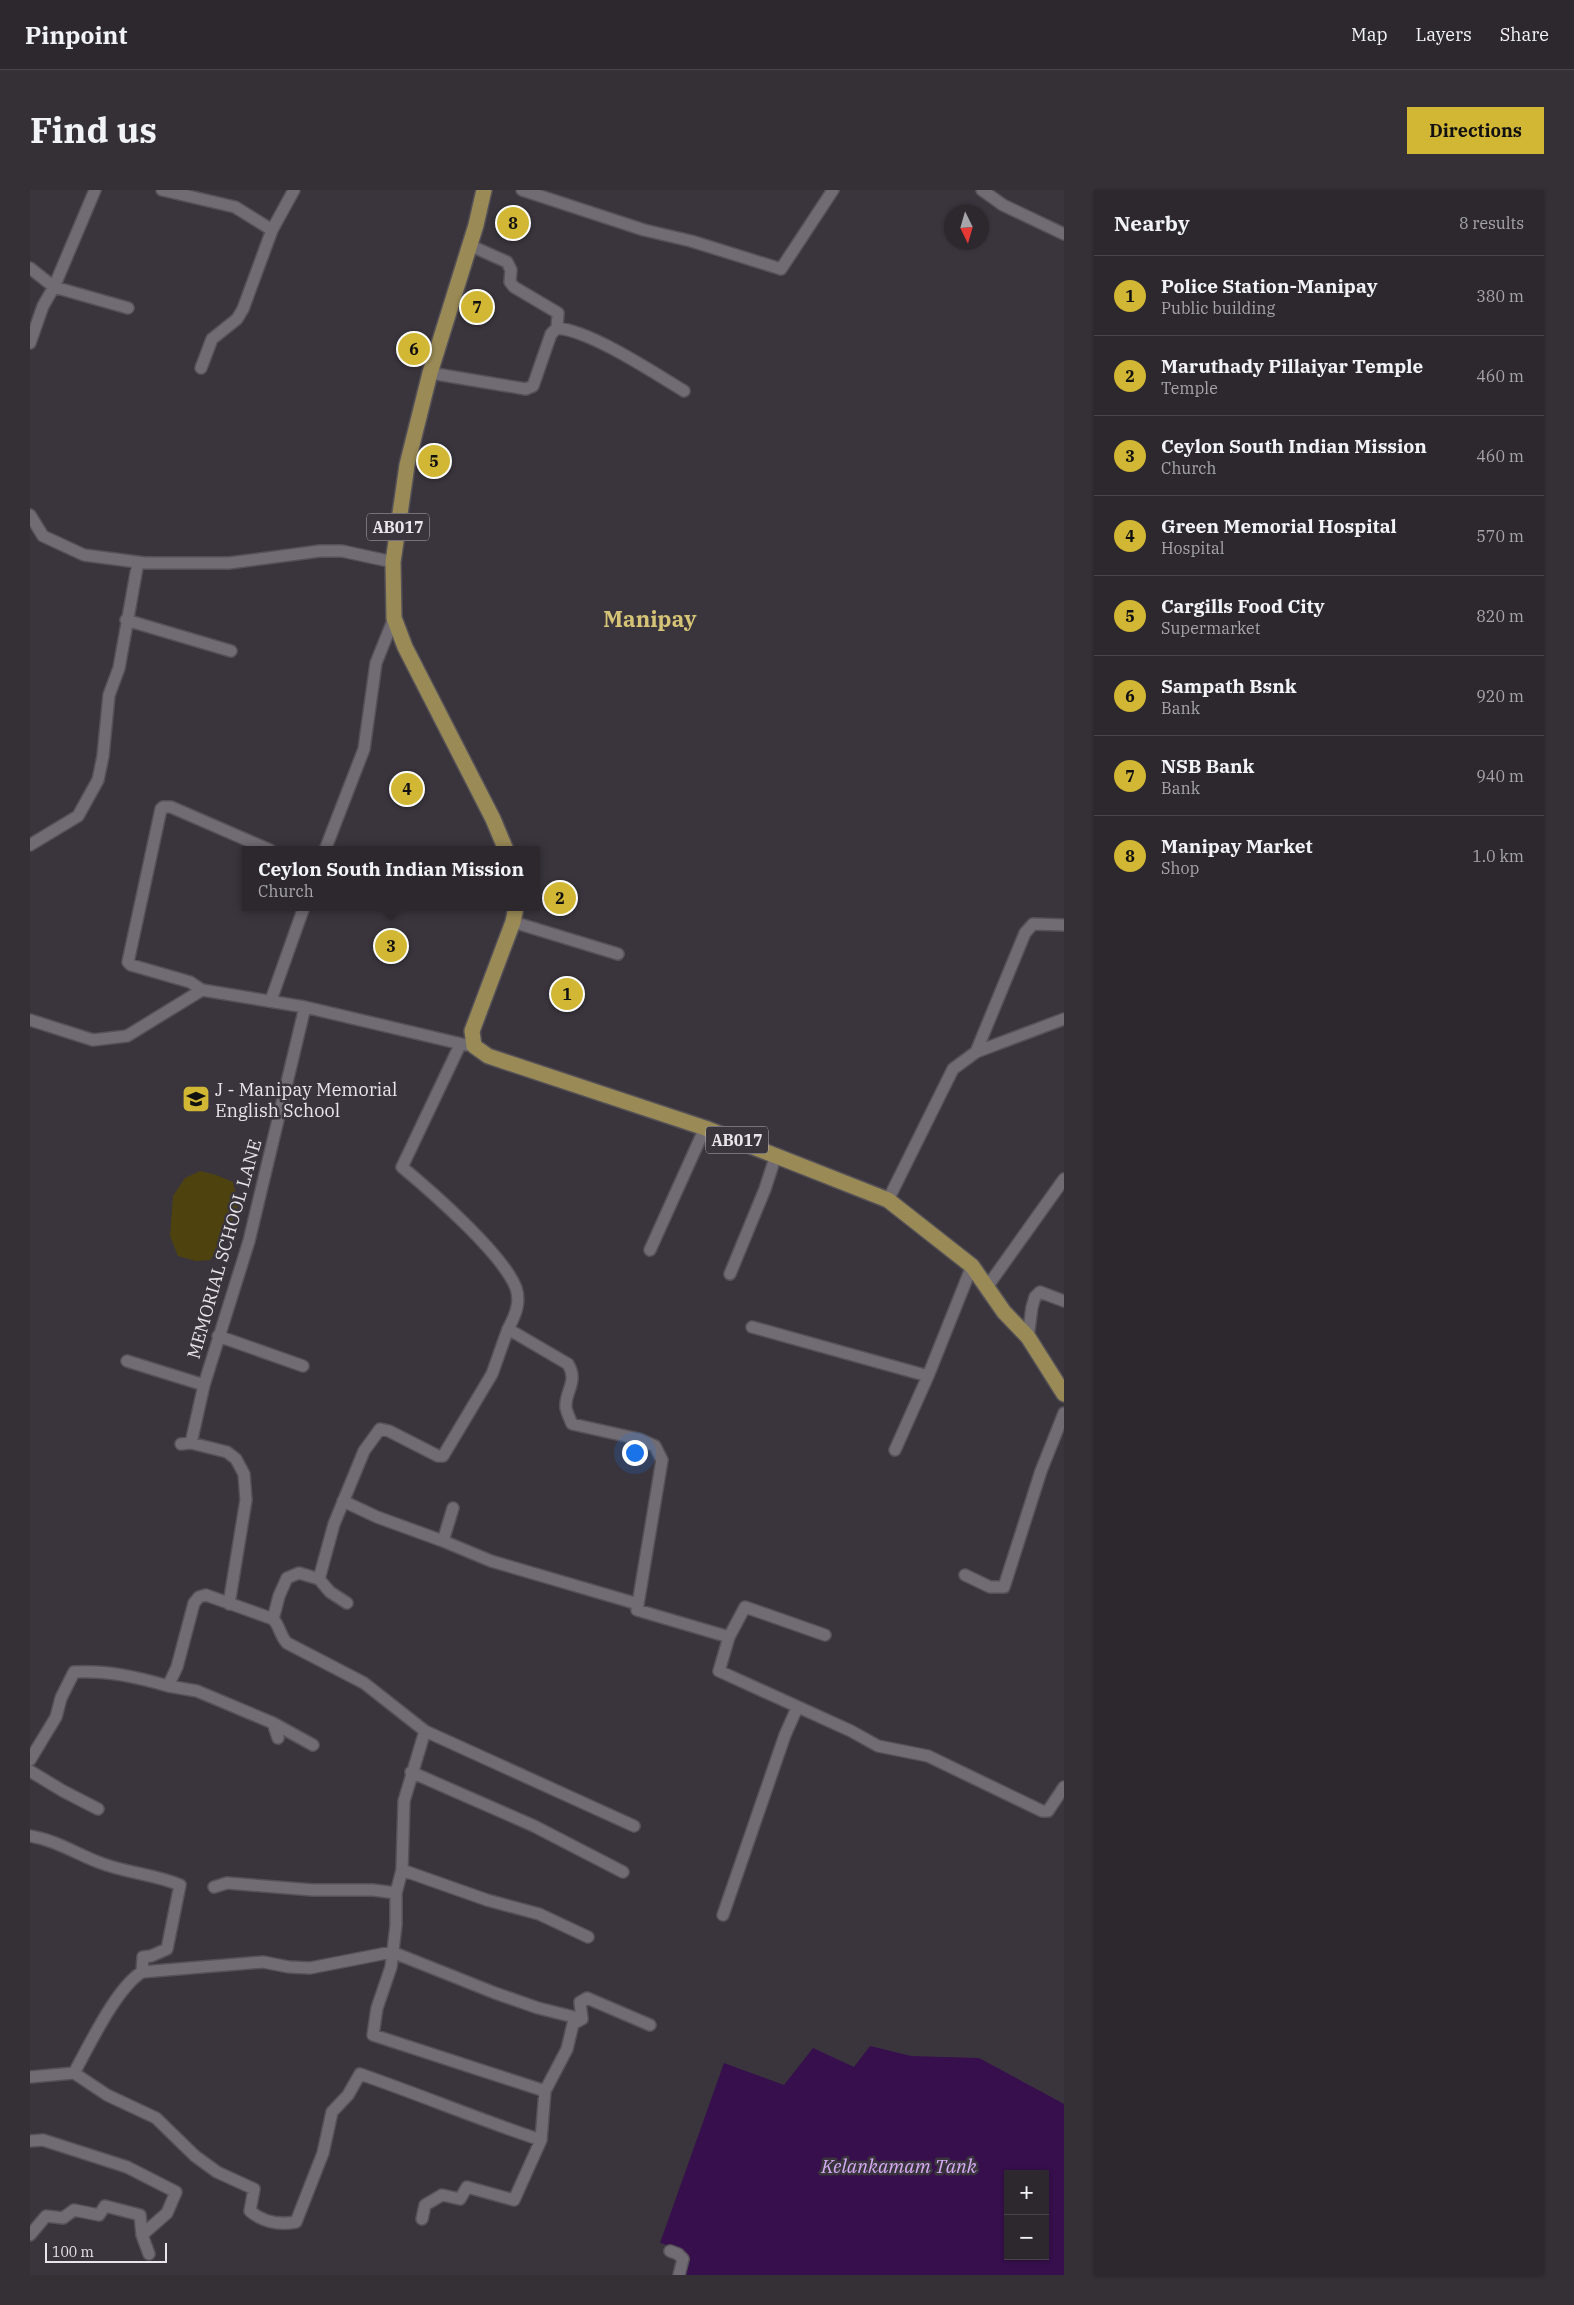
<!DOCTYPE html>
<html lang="en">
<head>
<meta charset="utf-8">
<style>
  body { margin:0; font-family:"IBM Plex Serif",serif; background:#343036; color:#f1f3f6 }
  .controls { position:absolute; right:15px; bottom:15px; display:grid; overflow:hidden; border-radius:0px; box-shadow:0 1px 4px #0004 }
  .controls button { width:45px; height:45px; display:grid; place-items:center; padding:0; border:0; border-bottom:1px solid #48444a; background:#2c282e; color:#f1f3f6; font:25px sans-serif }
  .compass { position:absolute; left:914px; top:15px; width:45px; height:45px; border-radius:50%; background:#2c282e; box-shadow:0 1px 4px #0004; rotate:175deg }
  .scale { position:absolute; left:15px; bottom:12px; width:122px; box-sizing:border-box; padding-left:5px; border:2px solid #e8e5ea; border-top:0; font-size:14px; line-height:18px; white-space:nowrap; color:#e8e5ea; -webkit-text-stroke:4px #3a353d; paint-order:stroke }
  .you { position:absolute; left:604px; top:1262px; width:18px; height:18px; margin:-12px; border:4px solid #fff; border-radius:50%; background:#1a73e8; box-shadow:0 0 0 8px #1a73e833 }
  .badge { display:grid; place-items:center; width:32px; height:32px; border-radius:50%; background:#d2b735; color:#111; font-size:16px; font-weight:700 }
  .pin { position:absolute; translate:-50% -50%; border:2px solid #fff; box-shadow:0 1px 5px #0006 }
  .popup { position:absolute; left:212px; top:656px; width:298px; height:65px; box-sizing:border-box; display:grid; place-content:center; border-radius:0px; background:#2c282e; filter:drop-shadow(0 1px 4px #0005); font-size:16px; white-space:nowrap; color:#a6a6aa }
  .popup b { font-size:19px; color:#f1f3f6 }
  .popup::after { content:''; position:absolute; left:50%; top:100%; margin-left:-10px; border:10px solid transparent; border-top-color:#2c282e }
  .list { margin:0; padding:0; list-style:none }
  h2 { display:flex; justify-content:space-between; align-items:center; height:65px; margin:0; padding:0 20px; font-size:21px }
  h2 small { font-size:16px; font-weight:400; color:#a6a6aa }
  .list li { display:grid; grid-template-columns:32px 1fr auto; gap:15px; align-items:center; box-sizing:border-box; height:80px; padding:0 20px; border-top:1px solid #48444a }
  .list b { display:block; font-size:19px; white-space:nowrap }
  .list p { margin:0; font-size:16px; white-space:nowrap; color:#a6a6aa }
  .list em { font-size:16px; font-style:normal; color:#a6a6aa }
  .map { position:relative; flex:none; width:1034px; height:2085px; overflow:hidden; border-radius:0px }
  header { display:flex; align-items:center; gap:30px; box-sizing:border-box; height:70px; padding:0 25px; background:#2c282e; border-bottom:1px solid #48444a }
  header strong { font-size:24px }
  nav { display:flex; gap:28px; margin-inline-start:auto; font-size:18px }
  .intro { display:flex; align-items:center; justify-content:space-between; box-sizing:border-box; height:120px; padding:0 30px }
  h1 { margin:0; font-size:35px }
  .button { padding:12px 22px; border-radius:0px; background:#d2b735; color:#111; font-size:18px; font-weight:700 }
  main { display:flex; gap:30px; padding:0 30px }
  aside { flex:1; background:#2c282e; border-radius:0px; box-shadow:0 1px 4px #0004 }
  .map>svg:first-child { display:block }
</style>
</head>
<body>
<header>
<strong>Pinpoint</strong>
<nav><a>Map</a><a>Layers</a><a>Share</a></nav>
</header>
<div class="intro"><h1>Find us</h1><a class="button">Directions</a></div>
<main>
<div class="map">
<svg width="1034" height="2085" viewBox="0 0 1034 2085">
  <rect width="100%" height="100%" fill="#3a353d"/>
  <path fill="#4e430f" d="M170,981L186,985L203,992L208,1016L196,1046L180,1070L166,1071L148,1066L140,1046L143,1006L155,988Z"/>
  <path fill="#360f4c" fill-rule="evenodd" d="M840,1856L881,1866L949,1868L1034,1914V2085H655C661,2060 651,2059 630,2053L694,1873L754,1895L783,1858L824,1877ZM978,1984H1015V2066H978Z"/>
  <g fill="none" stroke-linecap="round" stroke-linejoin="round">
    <defs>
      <path id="minor" d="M132,0L205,17L242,40
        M492,0L614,40L661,51L751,79L803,0
        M952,0L973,15L1034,44
        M439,55L477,72L481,80L480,92L484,97L528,123L527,138
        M0,78L24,97L65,0
        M0,153L13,116L24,97L98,118
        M171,178L182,149L207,129L213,119L242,40L264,0
        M400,183L496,199L503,196L521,144L527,138C561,141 623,182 654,201
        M0,325L13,346L54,365L115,373H199L290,361H312L363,372
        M96,430L201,461
        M0,655L48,626L68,590L73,566L79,505L89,478L108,372
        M295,660L334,559L346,473L364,428
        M483,732L588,764
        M172,800L160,792L101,775L98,772L131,619L133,617H141L240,660
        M241,810L274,717
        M0,830L63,850L97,846L172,800L275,817L436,855
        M430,855L372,977C402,1002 473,1064 486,1098C491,1113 485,1126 478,1139L538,1174C549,1192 534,1202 536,1218C537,1223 540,1229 542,1234L609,1249L625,1256L632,1270L607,1420L699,1447
        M946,862L995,743L1003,734L1034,735
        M858,1010L923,879L946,862L1034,829
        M620,1060L675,938
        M700,1084L735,999L746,965
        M957,1097L1034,989
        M722,1137L898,1186L942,1076
        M188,1146L273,1176
        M998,1147L1002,1117L1005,1107L1010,1102L1034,1111
        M97,1171L174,1195
        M161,1253L174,1195L219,1051L275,817
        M151,1254L161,1253L197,1262L206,1269L214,1284L216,1310L199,1414
        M865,1260L898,1186
        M313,1311L347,1327L413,1351
        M423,1318L413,1351L461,1371L608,1414
        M935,1385L960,1397H974L1011,1281L1034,1223
        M289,1389L300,1402L317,1413
        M243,1429L249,1406L257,1388L269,1383L289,1389L304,1334L334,1261L350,1239L359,1241L408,1266H413L462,1184L478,1139
        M795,1445L715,1417L699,1447L689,1481L821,1541L848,1556L898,1566L1012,1621H1018L1034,1597
        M138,1496L167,1501L243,1533L248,1548
        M243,1533L283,1555
        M395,1541L374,1611L372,1680L366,1703V1735L361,1777L347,1818L343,1845L515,1901
        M0,1570L26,1527L31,1508L44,1482C76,1480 107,1487 138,1496L147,1477L164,1413L169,1407L176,1405L243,1429C250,1436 250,1446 257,1453L334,1493L395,1541L604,1636
        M0,1581L33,1601L68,1619
        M381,1582L504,1636L593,1682
        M0,1646C25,1650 45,1663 68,1672C95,1683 124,1684 150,1695L137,1759L121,1766L113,1767L112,1782
        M372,1680L457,1710L509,1724L558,1747
        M184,1697L197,1693L283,1700H343L366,1703
        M693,1725L755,1545L767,1518
        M44,1883L77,1905L126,1928L165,1966L187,1982L224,1999L220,2021C234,2033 249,2035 266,2032L293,1963L302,1922L318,1905L330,1884C391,1905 450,1930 511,1950
        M0,1887L44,1883C59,1856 86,1798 112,1782L233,1772L259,1777L280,1778L362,1762L465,1803L508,1818L552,1829
        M0,1951L13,1950L97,1977L146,2002L137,2023L112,2045
        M392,2029L395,2015L412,2005L430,2009L437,1997L484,2010L511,1950L515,1901L537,1859L543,1834L552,1829L550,1812L557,1808L620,1835
        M0,2045L16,2026L33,2028L44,2020L69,2025L75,2016L110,2025L112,2045L119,2064
        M640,2061L648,2064L653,2069L649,2085"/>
      <path id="major" d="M454,0L446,35L400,183L377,275L363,372L364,428L375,457L463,629L476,660
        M486,717L483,732L442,841L444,856L458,866L675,938L858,1010L942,1076L974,1122L998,1147L1034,1204"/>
    </defs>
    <use href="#minor" stroke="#555157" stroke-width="14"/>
    <use href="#major" stroke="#555157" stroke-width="18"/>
    <use href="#minor" stroke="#716c74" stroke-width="11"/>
    <use href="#major" stroke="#9a8b56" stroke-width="15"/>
  </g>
  <defs>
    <symbol id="school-square" viewBox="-11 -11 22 22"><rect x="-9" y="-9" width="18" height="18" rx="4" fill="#d2b735" stroke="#3a353d"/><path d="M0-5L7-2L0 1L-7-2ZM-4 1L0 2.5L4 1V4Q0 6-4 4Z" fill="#111"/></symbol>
  </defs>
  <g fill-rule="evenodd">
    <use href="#school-square" x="150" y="893" width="32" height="32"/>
  </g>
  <g text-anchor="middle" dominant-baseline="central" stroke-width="5" stroke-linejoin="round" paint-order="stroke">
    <g fill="#3a353d" stroke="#b4b0b6" stroke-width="1">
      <rect x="337" y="323.5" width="62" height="27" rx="4"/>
      <rect x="676" y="936.5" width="62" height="27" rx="4"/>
    </g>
    <g font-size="16" font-weight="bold" fill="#e8e5ea">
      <text x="368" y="337">AB017</text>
      <text x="707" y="950">AB017</text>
    </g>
    <g font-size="18" fill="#e8e5ea" stroke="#3a353d" text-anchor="start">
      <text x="185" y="899">J - Manipay Memorial<tspan x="185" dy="21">English School</tspan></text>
    </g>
    <g font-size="18" fill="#e8e5ea" stroke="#3a353d">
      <text transform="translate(194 1059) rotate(-74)">MEMORIAL SCHOOL LANE</text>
    </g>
    <g font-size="19" font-style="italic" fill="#d6abf5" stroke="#3a353d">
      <text x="869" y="1976">Kelankamam Tank</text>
    </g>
    <g font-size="22" font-weight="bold" fill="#d6c476" stroke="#3a353d">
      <text x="620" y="428">Manipay</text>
    </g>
  </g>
</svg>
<div class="controls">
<button>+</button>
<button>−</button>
</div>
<svg class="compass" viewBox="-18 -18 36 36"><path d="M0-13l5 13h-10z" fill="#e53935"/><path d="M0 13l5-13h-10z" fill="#a6a6aa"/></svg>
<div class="scale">100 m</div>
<div class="you"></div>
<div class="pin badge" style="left:537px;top:804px">1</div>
<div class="pin badge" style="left:530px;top:708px">2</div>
<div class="pin badge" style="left:361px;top:756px">3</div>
<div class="popup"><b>Ceylon South Indian Mission</b>Church</div>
<div class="pin badge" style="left:377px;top:599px">4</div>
<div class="pin badge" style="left:404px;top:271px">5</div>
<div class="pin badge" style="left:384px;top:159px">6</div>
<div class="pin badge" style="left:447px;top:117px">7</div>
<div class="pin badge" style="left:483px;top:33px">8</div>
</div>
<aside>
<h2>Nearby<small>8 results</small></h2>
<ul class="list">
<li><span class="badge">1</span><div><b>Police Station-Manipay</b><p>Public building</p></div><em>380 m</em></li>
<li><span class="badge">2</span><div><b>Maruthady Pillaiyar Temple</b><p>Temple</p></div><em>460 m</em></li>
<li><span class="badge">3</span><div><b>Ceylon South Indian Mission</b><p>Church</p></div><em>460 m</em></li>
<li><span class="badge">4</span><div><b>Green Memorial Hospital</b><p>Hospital</p></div><em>570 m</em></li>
<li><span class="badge">5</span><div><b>Cargills Food City</b><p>Supermarket</p></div><em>820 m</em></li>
<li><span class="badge">6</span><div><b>Sampath Bsnk</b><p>Bank</p></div><em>920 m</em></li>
<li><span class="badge">7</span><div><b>NSB Bank</b><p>Bank</p></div><em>940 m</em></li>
<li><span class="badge">8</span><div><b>Manipay Market</b><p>Shop</p></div><em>1.0 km</em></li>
</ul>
</aside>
</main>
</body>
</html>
